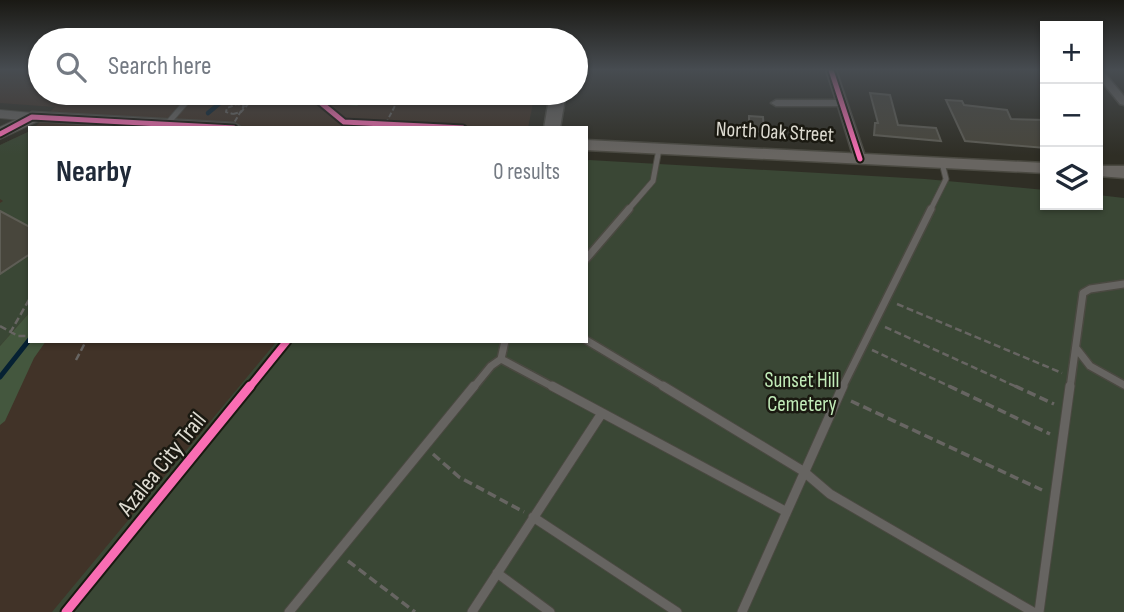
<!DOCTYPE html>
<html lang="en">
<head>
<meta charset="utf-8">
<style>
  body { margin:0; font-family:"Sofia Sans Condensed",sans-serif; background:#f6f6f7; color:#1f2937 }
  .controls { position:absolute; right:21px; top:21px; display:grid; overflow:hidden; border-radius:0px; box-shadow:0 2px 5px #0004 }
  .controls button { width:63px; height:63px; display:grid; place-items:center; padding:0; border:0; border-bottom:2px solid #e0e1e3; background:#fff; color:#1f2937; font:35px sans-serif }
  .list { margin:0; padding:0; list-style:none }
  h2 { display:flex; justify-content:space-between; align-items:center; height:91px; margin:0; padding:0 28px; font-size:30px }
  h2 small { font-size:23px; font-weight:400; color:#747a83 }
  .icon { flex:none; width:38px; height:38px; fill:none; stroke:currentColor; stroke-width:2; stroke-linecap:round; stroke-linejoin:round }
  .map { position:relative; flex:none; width:1124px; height:612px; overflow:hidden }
  .search { position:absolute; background:#fff; box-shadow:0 2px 5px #0004; left:28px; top:28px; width:560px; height:77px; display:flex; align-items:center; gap:18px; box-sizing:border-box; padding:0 24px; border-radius:38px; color:#747a83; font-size:26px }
  .panel { position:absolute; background:#fff; box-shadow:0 2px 5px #0004; left:28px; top:126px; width:560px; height:217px; border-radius:0px }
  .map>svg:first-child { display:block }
</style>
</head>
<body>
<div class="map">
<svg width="1124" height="612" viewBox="0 0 1124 612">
  <rect width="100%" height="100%" fill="#2f2e25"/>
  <path fill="#413328" d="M0,70H40V93H535L528,128H34L55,107L0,103Z
    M30,131V341H294L74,612H0V145Z"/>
  <path fill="#3a4735" d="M30,131V227L0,211V203L3,201L0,199V145Z
    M589,160L925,179L1045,190V205H1098V195L1124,198V612H52L277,341H586V161Z
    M30,254V312L0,346V274Z"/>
  <path fill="#44573e" d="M319,93H370L371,95L357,106L338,104Z
    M30,312V341H46L34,358L5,421L0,425V346Z"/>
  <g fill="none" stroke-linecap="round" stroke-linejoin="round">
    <path stroke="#062133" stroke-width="4.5" d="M208,113L232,93"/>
    <path stroke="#062133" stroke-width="5" d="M0,377L30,339"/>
  </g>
  <path fill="#48463c" stroke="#5e5d55" stroke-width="2" d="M870,93L890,95L898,125L936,128L941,141L874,135L875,123H878Z
    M946,100L962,101L964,105L1007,110L1011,119L1045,120V148L965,141Z
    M749,116L763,117L764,132L749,131Z
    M0,211L30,227V254L0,274Z"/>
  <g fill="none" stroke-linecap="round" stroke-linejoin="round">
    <defs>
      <path id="service-far2" d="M167,124L194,93
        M627,211L653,181L659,149
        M930,211L946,179L942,163"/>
      <path id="service-far1" d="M586,259L629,209
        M586,340L666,388
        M1076,348L1090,366L1124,385
        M501,359L555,388
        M473,388L491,366L501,359L505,341
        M842,388L931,209
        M1070,388L1083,293L1090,289L1124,284"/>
      <path id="service" d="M552,386L785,511
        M663,386L803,471L830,494L1033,612
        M533,517L677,612
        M497,573L550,612
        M289,612L474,386
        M472,612L602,413
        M742,612L843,386
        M1039,612L1070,386"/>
      <path id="minor" d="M826,70H836L866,159L864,162L860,163L854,159L838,106H776L771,103L776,100H836Z
        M1098,70H1102L1124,96V105L1120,104L1098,77Z"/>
      <path id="tertiary" d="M0,110L32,113L39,117L32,121L0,118Z"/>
      <path id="secondary" d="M550,93H566L560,128H544Z
        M32,112L234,123L242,128H142L26,120L24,117Z
        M586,140L1045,163V173L586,150Z
        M1098,166H1124V178L1098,176Z"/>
      <path id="primary" d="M32,112L38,113L41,117L38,121L0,139V127Z"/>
    </defs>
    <use href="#service-far2" stroke="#4a4941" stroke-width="7"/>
    <use href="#service-far1" stroke="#4a4941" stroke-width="10"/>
    <use href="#service" stroke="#4a4941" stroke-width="11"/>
    <use href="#minor" stroke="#4a4941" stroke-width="3"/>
    <use href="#tertiary" stroke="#4a4941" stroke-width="2"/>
    <use href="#secondary" stroke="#4a4941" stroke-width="3"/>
    <use href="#primary" stroke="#4a4941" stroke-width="2"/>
    <path stroke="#676562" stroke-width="2" stroke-dasharray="5 2.5" stroke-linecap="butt" d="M309,93L344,122L463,128
      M384,93L398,100L386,123
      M233,114L241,112L258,93"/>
    <path stroke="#676562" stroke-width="2.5" stroke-dasharray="7 3.5" stroke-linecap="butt" d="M897,304L1062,373
      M0,326L18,336H30
      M885,327L1019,388
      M10,333L30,298
      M872,350L953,388
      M76,360L86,341
      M249,388L287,341"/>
    <path stroke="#676562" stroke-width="3.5" stroke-dasharray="9 4.5" stroke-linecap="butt" d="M949,386L1050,434
      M1015,386L1054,404
      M851,401L1042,490
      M433,454L459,477L524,512
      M348,561L415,612
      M66,612L250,386"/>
    <use href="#service-far2" stroke="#666461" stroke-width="5"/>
    <use href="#service-far1" stroke="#666461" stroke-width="7"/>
    <use href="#service" stroke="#666461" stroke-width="9"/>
    <use href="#minor" fill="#666461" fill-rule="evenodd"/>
    <use href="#tertiary" fill="#666461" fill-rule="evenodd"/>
    <use href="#secondary" fill="#686561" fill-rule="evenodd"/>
    <use href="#primary" fill="#666460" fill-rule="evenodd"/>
    <path stroke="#676562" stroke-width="2" stroke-dasharray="5 2.5" stroke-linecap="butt" d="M231,128L244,106L237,104L227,108L226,112L233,114"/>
    <defs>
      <path id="cycleway-far2" d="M831,70L860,159
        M309,93L344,122L463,128
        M0,134L32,117L234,128"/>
      <path id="cycleway-far1" d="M249,388L287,341"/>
      <path id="cycleway" d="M66,612L250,386"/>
    </defs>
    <use href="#cycleway-far2" stroke="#1a1911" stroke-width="9"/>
    <use href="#cycleway-far1" stroke="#1a1911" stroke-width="11"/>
    <use href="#cycleway" stroke="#1a1911" stroke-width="13"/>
    <use href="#cycleway-far2" stroke="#f96db3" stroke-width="5"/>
    <use href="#cycleway-far1" stroke="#f96db3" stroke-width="7"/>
    <use href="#cycleway" stroke="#f96db3" stroke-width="9"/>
  </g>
  <linearGradient id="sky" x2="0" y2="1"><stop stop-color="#1a1914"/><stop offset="0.45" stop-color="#474c51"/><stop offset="1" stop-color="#474c51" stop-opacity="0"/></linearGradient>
  <rect width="1124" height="155" fill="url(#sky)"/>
  <g text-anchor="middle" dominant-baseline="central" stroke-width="5" stroke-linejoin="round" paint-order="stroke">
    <g font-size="21" fill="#dddbd1" stroke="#1a1911">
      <text transform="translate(775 132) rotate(3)">North Oak Street</text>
    </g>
    <g font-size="21" fill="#c2ecb9" stroke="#1a1911">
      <text x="802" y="380">Sunset Hill<tspan x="802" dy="24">Cemetery</tspan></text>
    </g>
    <g font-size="24" fill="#dddbd1" stroke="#1a1911">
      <text transform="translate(162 464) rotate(-51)">Azalea City Trail</text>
    </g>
  </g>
</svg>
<div class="controls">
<button>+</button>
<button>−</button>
<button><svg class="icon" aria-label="layers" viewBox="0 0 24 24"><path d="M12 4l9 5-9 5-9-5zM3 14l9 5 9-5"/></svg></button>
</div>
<div class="search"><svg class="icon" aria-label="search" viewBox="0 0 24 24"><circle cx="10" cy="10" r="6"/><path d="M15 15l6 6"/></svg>Search here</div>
<section class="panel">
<h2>Nearby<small>0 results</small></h2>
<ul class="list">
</ul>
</section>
</div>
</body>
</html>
